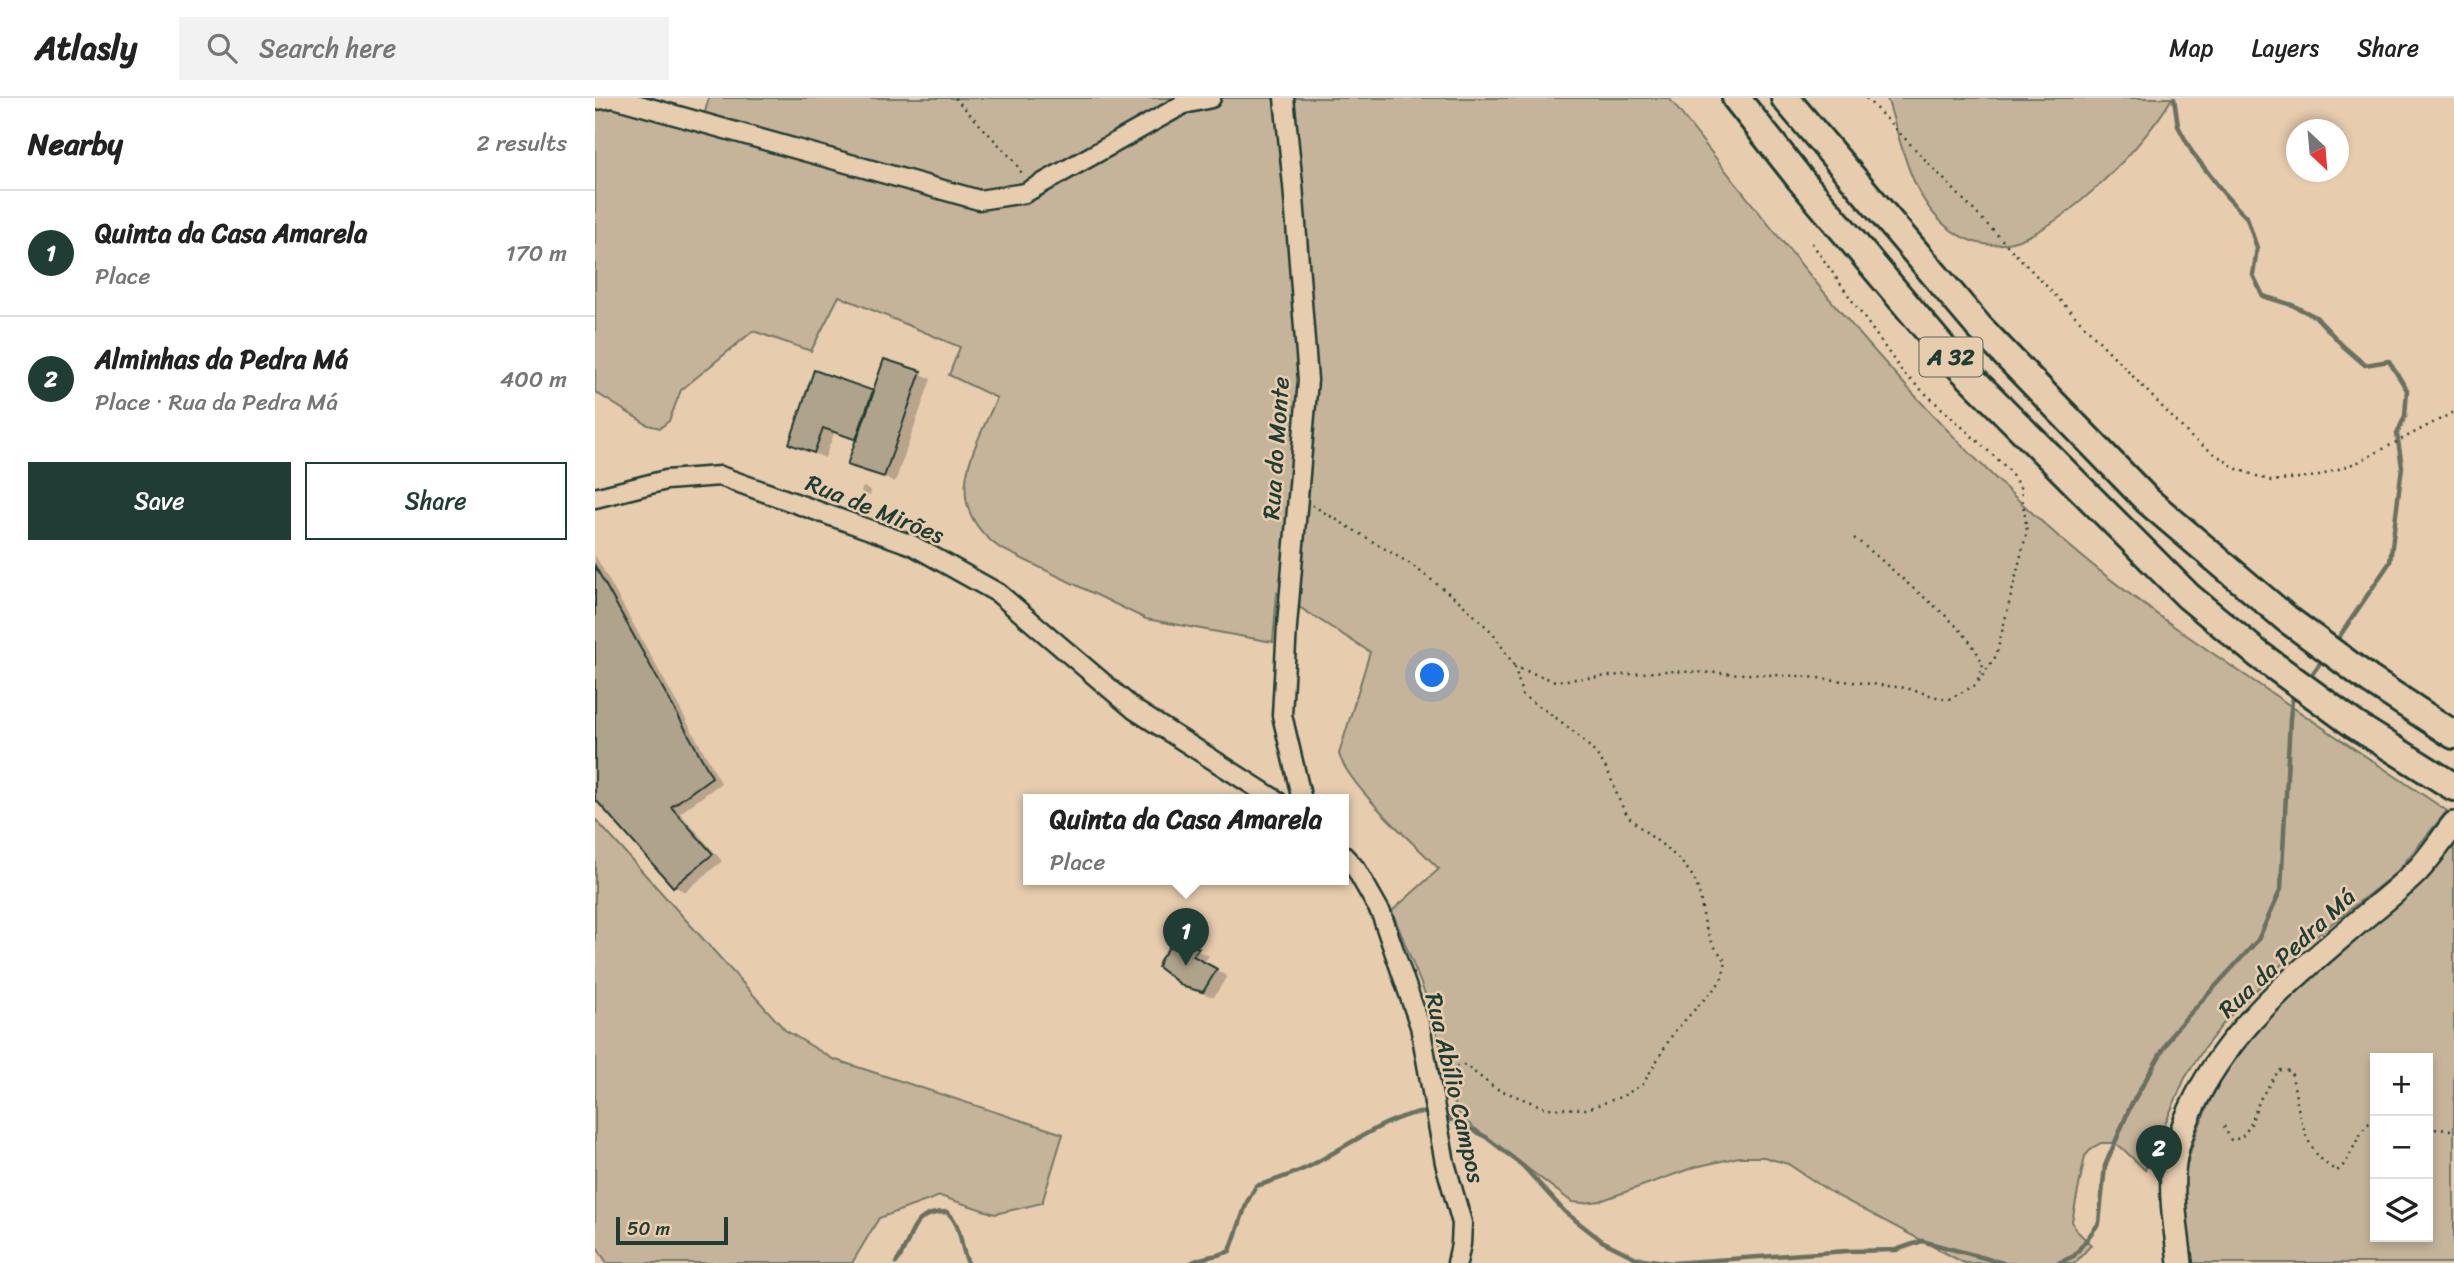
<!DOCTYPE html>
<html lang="en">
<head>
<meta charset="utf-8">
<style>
  body { margin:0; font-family:Sriracha,sans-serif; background:#f2f2f2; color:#222 }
  .controls { position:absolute; right:21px; bottom:21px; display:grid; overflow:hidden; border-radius:0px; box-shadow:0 4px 10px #0003 }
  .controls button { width:63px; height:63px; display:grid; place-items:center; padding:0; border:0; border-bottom:2px solid #e0e0e0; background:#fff; color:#222; font:35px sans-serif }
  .compass { position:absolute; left:1691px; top:21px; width:63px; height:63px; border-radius:50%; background:#fff; box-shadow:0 4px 10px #0003; rotate:154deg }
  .scale { position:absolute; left:21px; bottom:18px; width:112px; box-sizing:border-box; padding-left:7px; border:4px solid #1f3d34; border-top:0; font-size:19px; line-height:24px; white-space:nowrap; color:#1f3d34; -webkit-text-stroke:5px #e7ccae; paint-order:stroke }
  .you { position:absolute; left:838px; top:578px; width:24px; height:24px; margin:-18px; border:5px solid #fff; border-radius:50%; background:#1a73e8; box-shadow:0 0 0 10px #1a73e833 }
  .badge { display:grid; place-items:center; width:46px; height:46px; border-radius:50%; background:#1f3d34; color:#fff; font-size:23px; font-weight:700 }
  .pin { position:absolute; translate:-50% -58px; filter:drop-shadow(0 2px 4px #0008) }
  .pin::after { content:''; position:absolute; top:37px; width:24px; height:21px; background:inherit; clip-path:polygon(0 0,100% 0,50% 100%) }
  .popup { position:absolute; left:428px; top:696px; width:326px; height:91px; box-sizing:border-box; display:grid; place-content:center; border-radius:0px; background:#fff; filter:drop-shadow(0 2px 5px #0005); font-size:23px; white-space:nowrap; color:#767676 }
  .popup b { font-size:26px; color:#222 }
  .popup::after { content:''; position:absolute; left:50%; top:100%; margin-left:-14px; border:14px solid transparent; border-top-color:#fff }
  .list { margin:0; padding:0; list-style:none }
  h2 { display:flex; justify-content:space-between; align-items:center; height:91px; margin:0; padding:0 28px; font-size:30px }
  h2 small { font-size:23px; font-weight:400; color:#767676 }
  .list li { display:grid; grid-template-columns:46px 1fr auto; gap:21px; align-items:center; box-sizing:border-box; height:126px; padding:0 28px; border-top:2px solid #e0e0e0 }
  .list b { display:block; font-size:26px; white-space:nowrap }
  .list p { margin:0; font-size:23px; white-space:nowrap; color:#767676 }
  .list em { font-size:23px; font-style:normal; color:#767676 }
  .actions { display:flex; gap:14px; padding:21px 28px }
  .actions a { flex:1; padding:16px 0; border:2px solid #1f3d34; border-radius:0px; text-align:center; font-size:24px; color:#1f3d34 }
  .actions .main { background:#1f3d34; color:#fff }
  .icon { flex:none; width:38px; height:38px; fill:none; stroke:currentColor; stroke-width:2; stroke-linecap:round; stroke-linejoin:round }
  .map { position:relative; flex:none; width:1859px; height:1165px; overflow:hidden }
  header { display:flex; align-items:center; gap:42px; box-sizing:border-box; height:98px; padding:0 35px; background:#fff; border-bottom:2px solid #e0e0e0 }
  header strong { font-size:33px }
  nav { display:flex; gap:38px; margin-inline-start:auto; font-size:24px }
  .search { width:490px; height:63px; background:#f2f2f2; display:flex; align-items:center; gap:18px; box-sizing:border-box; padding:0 24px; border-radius:0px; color:#767676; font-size:26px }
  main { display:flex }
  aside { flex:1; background:#fff }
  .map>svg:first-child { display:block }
</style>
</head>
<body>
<header>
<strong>Atlasly</strong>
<div class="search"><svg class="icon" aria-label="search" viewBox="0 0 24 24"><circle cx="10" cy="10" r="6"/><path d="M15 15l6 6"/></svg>Search here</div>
<nav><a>Map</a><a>Layers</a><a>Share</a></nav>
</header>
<main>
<aside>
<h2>Nearby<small>2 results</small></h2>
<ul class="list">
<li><span class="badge">1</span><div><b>Quinta da Casa Amarela</b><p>Place</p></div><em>170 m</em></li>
<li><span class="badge">2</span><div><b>Alminhas da Pedra Má</b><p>Place · Rua da Pedra Má</p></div><em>400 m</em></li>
</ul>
<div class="actions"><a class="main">Save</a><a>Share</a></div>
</aside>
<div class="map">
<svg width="1859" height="1165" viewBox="0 0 1859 1165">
  <rect width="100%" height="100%" fill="#e7ccae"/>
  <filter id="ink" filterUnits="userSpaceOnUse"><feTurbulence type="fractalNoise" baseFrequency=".0143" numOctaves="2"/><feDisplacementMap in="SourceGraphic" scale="14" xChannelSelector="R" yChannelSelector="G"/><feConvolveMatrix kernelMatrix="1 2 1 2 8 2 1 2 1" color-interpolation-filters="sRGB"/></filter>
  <g filter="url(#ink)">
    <path fill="#c6b49a" stroke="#727867" stroke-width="2" fill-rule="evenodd" d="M114,0H1074C1194,155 1316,309 1464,439C1527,494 1596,541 1666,588C1728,630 1790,672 1852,713L1802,774L1692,861L1632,921L1610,949L1590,980L1550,1072L1526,1049L1517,1045H1506L1497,1050L1490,1058L1477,1123L1480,1131L1496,1147L1480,1165H1369L1237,1095L1193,1066L1169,1059H1144L1100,1069L1005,1103L989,1105L977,1104L869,1022L861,1011L836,911L797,813L844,771C818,744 754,689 744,656L775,554L682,495L678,544L551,521L405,450C343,406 379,352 402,300L354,277L365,249L244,198L216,253L158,233L86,292L74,323L65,330L53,327L0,294V7L12,5L106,28Z
      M1292,0H1577C1550,47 1470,130 1417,144C1393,151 1371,144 1352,129C1315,99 1306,43 1292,0Z
      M0,721L190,932L238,961L468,1036L447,1105L400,1116L345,1098L284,1120L257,1165H12L0,1146Z
      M1859,747V1165H1595C1592,1139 1586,1112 1589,1085C1592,1060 1600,1037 1610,1014C1645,933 1713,880 1779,825C1808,800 1835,777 1859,747ZM1780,960H1833V1139H1780Z"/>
    <path fill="#0003" d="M325,275L336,281L300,384L254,366L263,343L239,335L230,360L196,345L280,295Z
      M268,389L276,392L275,398L266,394Z
      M0,457L126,685L85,715L127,763L90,794L79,788L0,699Z
      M581,843L614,858L608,865L632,878L619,899L602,894L590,887Z"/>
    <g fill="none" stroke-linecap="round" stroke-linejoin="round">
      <path stroke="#687160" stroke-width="4.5" d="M1579,0L1583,28L1597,54L1631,98L1652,120L1662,150L1658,177L1668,198L1697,207L1721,219L1748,248L1770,267L1794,263L1812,292L1810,318L1802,336L1807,369L1795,464L1740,545
        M1713,582L1730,558
        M849,1018L891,1039L928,1068L970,1114L1007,1143L1041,1160L1077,1165L1253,1153L1301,1152L1327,1143L1408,1165
        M301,1165C319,1141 313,1114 352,1114C368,1128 364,1147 373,1165
        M596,1165C608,1158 622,1159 635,1153L652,1104L661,1088C678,1083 696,1077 713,1069C740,1056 804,1010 832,1015
        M1463,1165L1479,1158L1504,1125L1510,1068L1536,1007L1579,933L1663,842L1686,791L1695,621L1697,603L1703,595"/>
    </g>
    <path fill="#b0a38c" stroke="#1f3d34" stroke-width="2" d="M289,261L326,273L289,379L252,367Z
      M219,272L279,293L262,342L228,330L219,355L194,346Z
      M0,468L117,679L76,709L118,756L78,789L0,701Z
      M580,841L604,850L598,858L622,871L608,894L589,889L563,869L565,862Z"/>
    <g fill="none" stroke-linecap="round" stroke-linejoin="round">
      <defs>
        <path id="minor" d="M689,0L698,87L713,282L692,528L687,617L707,702
          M0,2L19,0L384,102L430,95L589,6L616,0
          M0,400L71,382L125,378L317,447L403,495L540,612L681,702
          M748,757L761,771L786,815L825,928L850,1065L867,1125L866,1146L862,1165"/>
        <path id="major" d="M1585,1165C1582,1135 1576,1105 1578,1075C1579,1049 1590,1023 1602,999C1641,922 1710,870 1775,814C1791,801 1808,787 1823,772C1836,758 1847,741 1859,726"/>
        <path id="highway" d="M1141,0L1205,81L1358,262L1593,498L1663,556L1760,627L1859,689
          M1190,0L1384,229L1553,403L1692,521L1775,582L1859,637"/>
      </defs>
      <use href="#minor" stroke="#1f3d34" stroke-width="23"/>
      <use href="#major" stroke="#1f3d34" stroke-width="28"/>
      <use href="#highway" stroke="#1f3d34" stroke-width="32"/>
      <path stroke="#1f3d34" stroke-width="2.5" stroke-dasharray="2 5" stroke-linecap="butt" d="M360,0L420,64L429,79
        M1271,0L1598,341L1642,371L1676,383L1724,378L1763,364L1859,314
        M717,407L817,467L864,503L898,535L920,569
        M1259,440C1280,455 1298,473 1318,490C1345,513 1373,533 1388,566L1382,584
        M847,970L870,967L900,990L951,1010L992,1011L1028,998L1048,986L1079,934L1126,883L1131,864C1126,857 1119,849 1116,842C1105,822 1109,795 1096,776C1080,753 1057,741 1037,722C1023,708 1020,686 1011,670C993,640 955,615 927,597L920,569L960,583L1070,573L1205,578L1311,590L1352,602L1381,587L1401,558L1432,433L1426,391L1413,371L1308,275L1214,141
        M1629,1028L1636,1042L1646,1040L1655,1028L1665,1001L1684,972L1696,973C1704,1010 1705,1053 1742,1073C1759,1061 1759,1035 1780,1020
        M1833,1031L1859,1032"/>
      <use href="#minor" stroke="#e7ccae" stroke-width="18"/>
      <use href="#major" stroke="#e7ccae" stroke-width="23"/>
      <use href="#highway" stroke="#e7ccae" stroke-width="26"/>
    </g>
  </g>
  <g text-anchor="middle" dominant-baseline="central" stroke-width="5" stroke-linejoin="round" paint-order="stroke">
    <rect fill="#e7ccae" stroke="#5b6859" stroke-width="2" x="1324.5" y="239.5" width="63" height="39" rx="5"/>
    <g font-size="23" font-weight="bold" fill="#1f3d34">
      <text x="1356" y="259">A 32</text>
    </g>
    <g font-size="24" fill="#1f3d34" stroke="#e7ccae">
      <text transform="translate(681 350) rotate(-86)">Rua do Monte</text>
      <text transform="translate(280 411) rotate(22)">Rua de Mirões</text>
      <text transform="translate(1692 855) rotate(-43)">Rua da Pedra Má</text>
      <text transform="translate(860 990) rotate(77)">Rua Abílio Campos</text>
    </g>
  </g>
</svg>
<div class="controls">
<button>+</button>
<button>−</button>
<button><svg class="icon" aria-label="layers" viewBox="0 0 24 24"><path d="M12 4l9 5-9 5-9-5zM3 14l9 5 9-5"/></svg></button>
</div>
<svg class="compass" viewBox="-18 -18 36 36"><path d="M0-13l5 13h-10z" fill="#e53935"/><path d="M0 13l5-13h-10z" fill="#767676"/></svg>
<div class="scale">50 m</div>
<div class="you"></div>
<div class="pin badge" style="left:591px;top:868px">1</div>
<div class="popup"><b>Quinta da Casa Amarela</b>Place</div>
<div class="pin badge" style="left:1564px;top:1085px">2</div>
</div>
</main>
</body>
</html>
